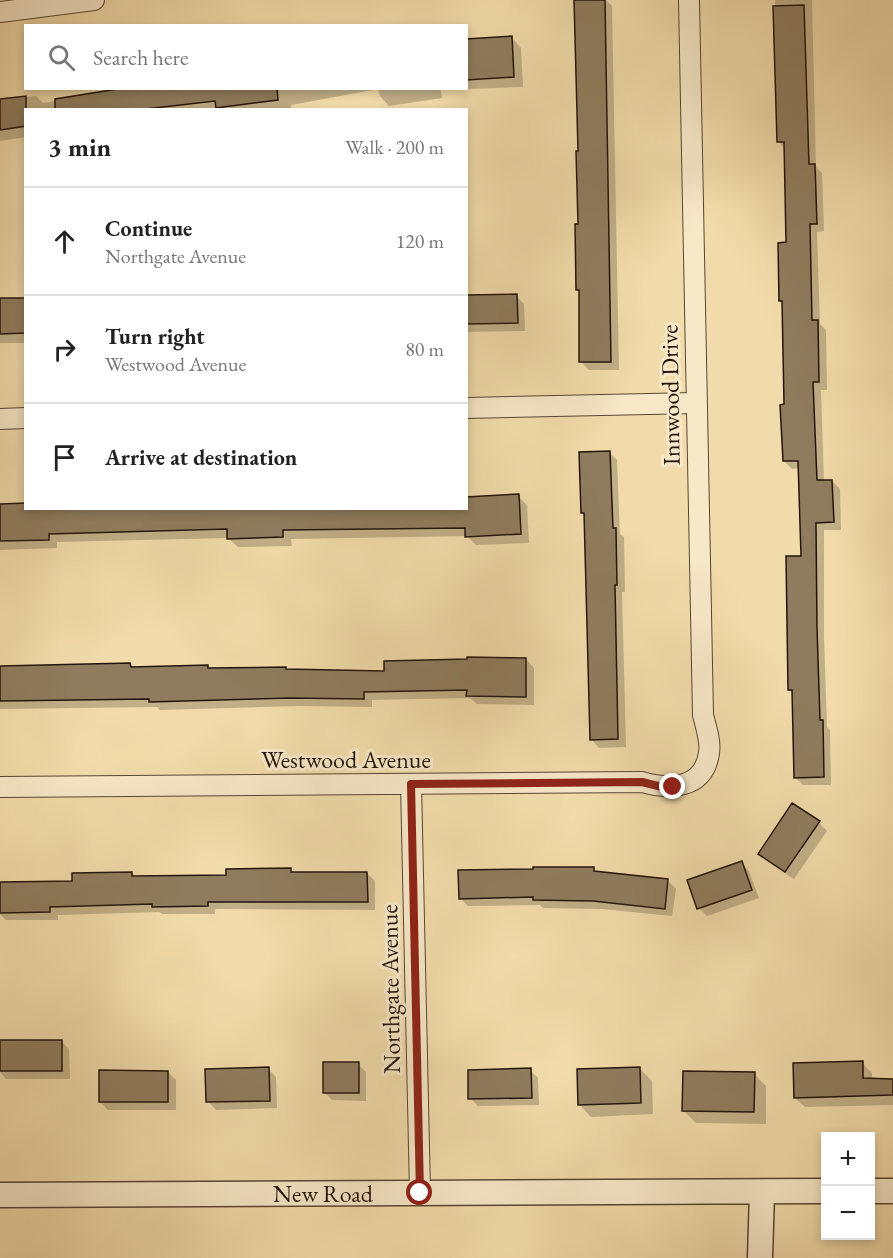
<!DOCTYPE html>
<html lang="en">
<head>
<meta charset="utf-8">
<style>
  body { margin:0; font-family:"EB Garamond",serif; background:#f2f2f2; color:#222 }
  .controls { position:absolute; right:18px; bottom:18px; display:grid; overflow:hidden; border-radius:0px; box-shadow:0 3px 9px #0003 }
  .controls button { width:54px; height:54px; display:grid; place-items:center; padding:0; border:0; border-bottom:2px solid #e0e0e0; background:#fff; color:#222; font:30px sans-serif }
  .stop { position:absolute; width:18px; height:18px; margin:-14px; border:4px solid #8f2418; border-radius:50%; background:#fff }
  .stop.end { background:#8f2418; border-color:#fff; box-shadow:0 2px 6px #0008 }
  .list { margin:0; padding:0; list-style:none }
  h2 { display:flex; justify-content:space-between; align-items:center; height:78px; margin:0; padding:0 24px; font-size:26px }
  h2 small { font-size:20px; font-weight:400; color:#767676 }
  .list li { display:grid; grid-template-columns:39px 1fr auto; gap:18px; align-items:center; box-sizing:border-box; height:108px; padding:0 24px; border-top:2px solid #e0e0e0 }
  .list b { display:block; font-size:22px; white-space:nowrap }
  .list p { margin:0; font-size:20px; white-space:nowrap; color:#767676 }
  .list em { font-size:20px; font-style:normal; color:#767676 }
  .icon { flex:none; width:33px; height:33px; fill:none; stroke:currentColor; stroke-width:2; stroke-linecap:round; stroke-linejoin:round }
  .map { position:relative; flex:none; width:893px; height:1258px; overflow:hidden }
  .search { position:absolute; background:#fff; box-shadow:0 3px 9px #0003; left:24px; top:24px; width:444px; height:66px; display:flex; align-items:center; gap:15px; box-sizing:border-box; padding:0 21px; border-radius:0px; color:#767676; font-size:22px }
  .panel { position:absolute; background:#fff; box-shadow:0 3px 9px #0003; left:24px; top:108px; width:444px; height:402px; border-radius:0px }
  .map>svg:first-child { display:block }
</style>
</head>
<body>
<div class="map">
<svg width="893" height="1258" viewBox="0 0 893 1258">
  <rect width="100%" height="100%" fill="#f2dbaa"/>
  <filter id="stains"><feTurbulence type="fractalNoise" baseFrequency=".00333" numOctaves="4"/><feColorMatrix values="0 0 0 0 .2 0 0 0 0 .09 0 0 0 0 .02 0 0 0 .5 -.17"/></filter>
  <radialGradient id="worn" r=".72"><stop offset=".6" stop-color="#630" stop-opacity="0"/><stop offset="1" stop-color="#630" stop-opacity=".3"/></radialGradient>
  <path fill="#0003" d="M575,0H606L612,6L619,370H589L581,362L580,292L577,289L579,152Z
    M775,0H812L816,167L822,173L824,231L817,232L820,324L826,330L827,390H821L824,482L832,481L840,489L841,530H824V637L827,727L830,730L831,785H803L795,777L794,693L789,689L802,557L800,468L792,469L784,461V303L780,300L788,244L785,149L778,141Z
    M512,38L521,48L523,87L441,90L442,98L389,106L380,96L378,89L291,105V108L283,110H26V137L0,141V100L36,96L43,103L133,88H466V40Z
    M516,296L524,304L525,331L466,332V297Z
    M26,299V343H0V300Z
    M609,452L617,460L620,534L624,537L625,592H622L626,747L599,748L591,739L585,515L583,513Z
    M518,496L527,505L529,543L476,545L467,536L291,539L292,546L238,547L228,538L57,542V548L0,550V505L26,508H466Z
    M526,659L534,668V705L477,704L470,698L372,700V707L300,706L160,710L157,707L0,709V667L130,664L134,669L207,667L210,670L285,668L288,671L386,672Z
    M819,823L827,831L794,879L768,862L760,854Z
    M741,863L749,871L759,898L707,916L699,908Z
    M593,869L598,873L668,881L676,889L672,916L602,909L543,908L540,905L468,906L460,898L535,870Z
    M291,870L295,874L367,873L375,881V910L215,909V914H162L159,912L58,915V920H6L0,914V884L74,883L132,873L136,877H227Z
    M61,1041L69,1049L70,1079H6L0,1072V1042Z
    M862,1063L872,1073V1080L893,1081V1105L805,1107L795,1098Z
    M358,1064L366,1072V1101L332,1100L324,1092Z
    M639,1068L652,1081L653,1114L591,1117L579,1104Z
    M268,1069L276,1077L277,1108L216,1110L208,1101Z
    M530,1070L538,1078L539,1105L478,1106L470,1098Z
    M168,1072L176,1080V1110H108L100,1102Z
    M754,1074L766,1086V1124L696,1123L684,1111Z"/>
  <path fill="#8f7c5e" stroke="#24150c" stroke-width="1.5" d="M574,0H605L611,362H579V290H576L575,224H578L576,151H578Z
    M804,5L809,164H815L817,224H810L812,320H818L819,382H813L817,480H832L834,522L816,523L817,628L820,720H823L824,777L794,778L792,690H788L786,556H801L798,461H783L780,405L784,404L782,301H779L778,243L786,242L784,142H777L773,6Z
    M512,36L514,77L466,80V39Z
    M124,88H277L278,100L216,108L215,101L137,110H55V99Z
    M26,96V126L0,130V99Z
    M517,294L518,323L466,324V295Z
    M0,298H26V333L0,334Z
    M610,451L613,528H616L617,585H615L618,739L590,740L584,513H581L579,452Z
    M519,494L521,534L465,537V528L283,530V537L227,539V529L49,534V540L0,541V504L26,503V508H466V497Z
    M467,657L526,658V697L466,696L467,690L364,692V699L290,698L149,702V699L0,701V666L130,663L131,667L208,665V668L286,667V669L384,671V661L467,659Z
    M792,803L820,821L785,872L758,854Z
    M742,861L752,890L697,909L687,880Z
    M533,867H594V871L668,879L665,909L593,901L533,900V897L459,899L458,870L533,869Z
    M291,868V872H367L368,902H208V906L152,907V904L50,907V912L0,913V882L72,881V873L132,872V876L226,875V869Z
    M0,1040H62V1071H0Z
    M863,1061V1078L893,1079V1095L794,1098L793,1063Z
    M323,1062H359V1093H323Z
    M269,1067L270,1101L206,1102L205,1069Z
    M640,1067L641,1103L578,1105L577,1069Z
    M531,1068L532,1098L468,1099V1070Z
    M99,1070L168,1071V1102H99Z
    M683,1071L755,1072L754,1112L682,1111Z"/>
  <g fill="none" stroke-linecap="round" stroke-linejoin="round">
    <defs>
      <path id="minor" d="M0,12L94,0
        M466,408L696,403
        M0,419L26,418
        M411,784L420,1193
        M0,787L642,782C670,790 704,789 709,753C711,742 706,727 703,715L689,0"/>
      <path id="tertiary" d="M870,1191H893
        M0,1195L826,1191
        M760,1258L762,1192"/>
    </defs>
    <use href="#minor" stroke="#584634" stroke-width="22"/>
    <use href="#tertiary" stroke="#584634" stroke-width="27"/>
    <use href="#minor" stroke="#f7e8c8" stroke-width="20"/>
    <use href="#tertiary" stroke="#f7e8c8" stroke-width="24"/>
  </g>
  <g fill="none" stroke-linecap="round" stroke-linejoin="round">
    <path stroke="#8f2418" stroke-width="8" d="M420,1193L411,784L642,782L662,787H673"/>
  </g>
  <g text-anchor="middle" dominant-baseline="central" stroke-width="6" stroke-linejoin="round" paint-order="stroke">
    <g font-size="24" fill="#24150c" stroke="#f7e8c8">
      <text transform="translate(670 395) rotate(-91)">Innwood Drive</text>
      <text x="346" y="759">Westwood Avenue</text>
      <text transform="translate(390 989) rotate(-91)">Northgate Avenue</text>
      <text x="323" y="1193">New Road</text>
    </g>
  </g>
  <rect width="100%" height="100%" filter="url(#stains)"/>
  <rect width="100%" height="100%" fill="url(#worn)"/>
</svg>
<div class="controls">
<button>+</button>
<button>−</button>
</div>
<div class="stop" style="left:420px;top:1193px"></div>
<div class="stop end" style="left:673px;top:787px"></div>
<div class="search"><svg class="icon" aria-label="search" viewBox="0 0 24 24"><circle cx="10" cy="10" r="6"/><path d="M15 15l6 6"/></svg>Search here</div>
<section class="panel">
<h2>3 min<small>Walk · 200 m</small></h2>
<ul class="list">
<li><svg class="icon" aria-label="ahead" viewBox="0 0 24 24"><path d="M12 20V5M6 11l6-6 6 6"/></svg><div><b>Continue</b><p>Northgate Avenue</p></div><em>120 m</em></li>
<li><svg class="icon" aria-label="right" viewBox="0 0 24 24"><path d="M7 20v-9h11M14 6l5 5-5 5"/></svg><div><b>Turn right</b><p>Westwood Avenue</p></div><em>80 m</em></li>
<li><svg class="icon" aria-label="arrive" viewBox="0 0 24 24"><path d="M6 21V4h12l-3 4 3 4H6"/></svg><div><b>Arrive at destination</b></div></li>
</ul>
</section>
</div>
</body>
</html>
